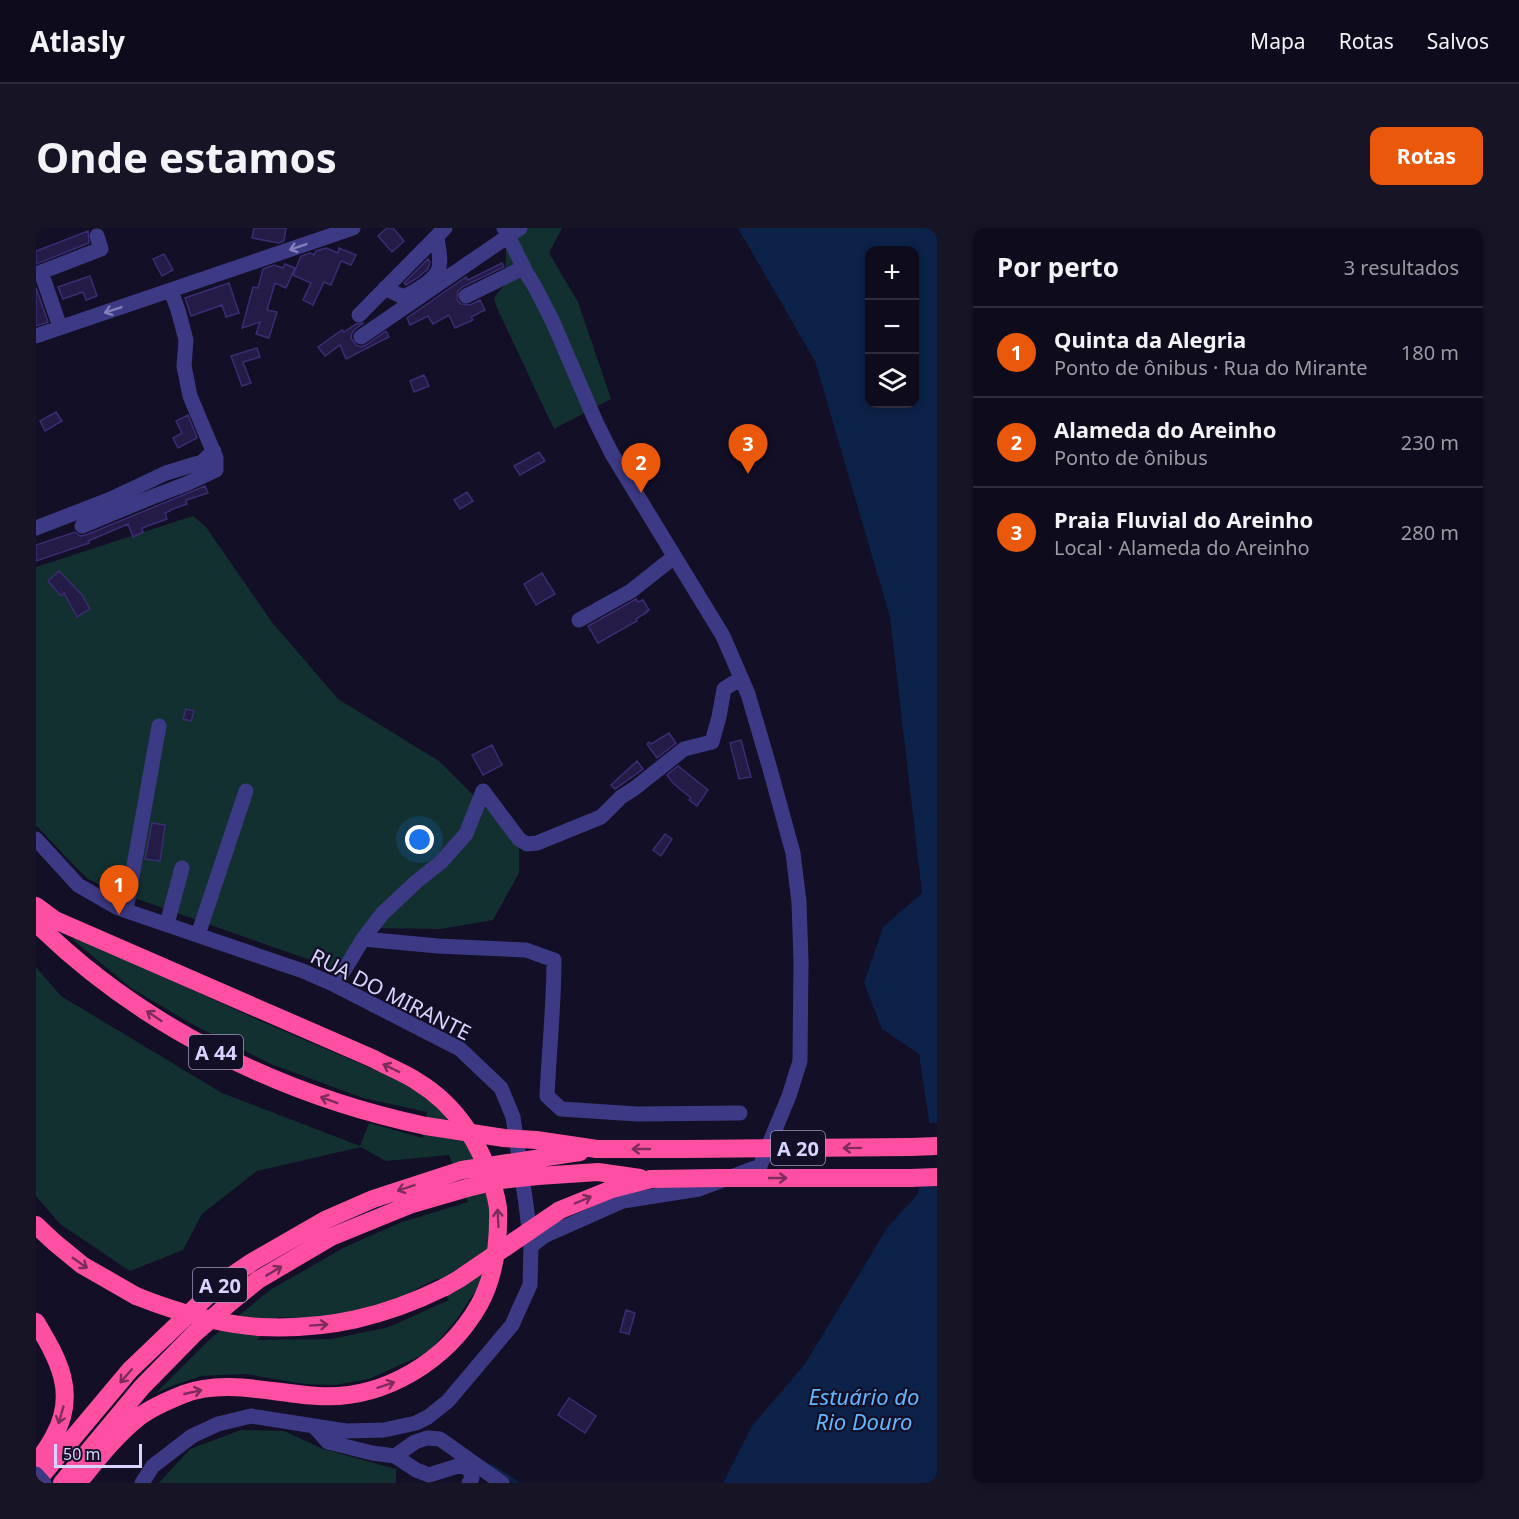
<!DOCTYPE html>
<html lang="pt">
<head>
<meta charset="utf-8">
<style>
  body { margin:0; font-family:"Noto Sans",sans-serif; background:#171425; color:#f1f3f6 }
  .controls { position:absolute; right:18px; top:18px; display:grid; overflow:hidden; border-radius:12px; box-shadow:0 3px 9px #0003 }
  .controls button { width:54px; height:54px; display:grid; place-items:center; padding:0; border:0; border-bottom:2px solid #2e2b3b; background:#0e0b1c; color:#f1f3f6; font:30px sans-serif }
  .scale { position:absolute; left:18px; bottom:15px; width:88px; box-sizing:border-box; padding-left:6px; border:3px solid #d9d4ff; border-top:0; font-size:16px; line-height:21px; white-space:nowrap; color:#d9d4ff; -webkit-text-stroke:4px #130f26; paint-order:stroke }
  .you { position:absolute; left:384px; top:612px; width:21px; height:21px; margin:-15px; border:4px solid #fff; border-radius:50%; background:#1a73e8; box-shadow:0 0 0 9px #1a73e833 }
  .badge { display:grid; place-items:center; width:39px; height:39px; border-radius:50%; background:#ea580c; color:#fff; font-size:20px; font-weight:700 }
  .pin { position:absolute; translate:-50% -50px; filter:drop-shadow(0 2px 3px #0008) }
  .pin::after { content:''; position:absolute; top:32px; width:21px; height:18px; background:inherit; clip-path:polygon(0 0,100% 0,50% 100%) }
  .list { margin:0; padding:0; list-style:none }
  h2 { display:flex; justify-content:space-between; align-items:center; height:78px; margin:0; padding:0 24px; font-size:26px }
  h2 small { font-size:20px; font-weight:400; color:#9b9ba3 }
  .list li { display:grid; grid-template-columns:39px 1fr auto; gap:18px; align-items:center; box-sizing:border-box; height:90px; padding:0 24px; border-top:2px solid #2e2b3b }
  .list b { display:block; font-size:22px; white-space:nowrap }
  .list p { margin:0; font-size:20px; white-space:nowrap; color:#9b9ba3 }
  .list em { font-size:20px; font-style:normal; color:#9b9ba3 }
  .icon { flex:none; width:33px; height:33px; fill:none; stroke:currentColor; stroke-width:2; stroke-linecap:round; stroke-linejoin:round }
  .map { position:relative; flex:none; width:901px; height:1255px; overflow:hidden; border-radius:12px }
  header { display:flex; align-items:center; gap:36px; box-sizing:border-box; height:84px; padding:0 30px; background:#0e0b1c; border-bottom:2px solid #2e2b3b }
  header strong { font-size:28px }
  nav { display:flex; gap:33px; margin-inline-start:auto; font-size:21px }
  .intro { display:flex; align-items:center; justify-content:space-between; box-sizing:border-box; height:144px; padding:0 36px }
  h1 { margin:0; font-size:42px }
  .button { padding:15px 27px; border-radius:12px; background:#ea580c; color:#fff; font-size:21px; font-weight:700 }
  main { display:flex; gap:36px; padding:0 36px }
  aside { flex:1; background:#0e0b1c; border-radius:12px; box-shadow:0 3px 9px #0003 }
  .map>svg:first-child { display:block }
</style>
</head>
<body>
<header>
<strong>Atlasly</strong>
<nav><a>Mapa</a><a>Rotas</a><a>Salvos</a></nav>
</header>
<div class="intro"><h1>Onde estamos</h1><a class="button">Rotas</a></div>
<main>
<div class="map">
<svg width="901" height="1255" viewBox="0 0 901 1255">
  <rect width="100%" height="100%" fill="#130f26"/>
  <path fill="#12302f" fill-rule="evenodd" d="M474,0H526L513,25L542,74L575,171L518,201L461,80L458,70L469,56L470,24Z
    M157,288L170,299L235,393L302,471L403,533L483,613V645L457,692L405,701L328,700L299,741L73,661L52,651L27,626L0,597V339Z
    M42,710L229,795L367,854L401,878L437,921L453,973L455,1000L443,1058L420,1092L393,1124L333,1151L299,1157L268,1156L210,1146L165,1148L136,1158L120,1165L174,1111L234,1062L309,1019L366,994L432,974L413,927L350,933L325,919L221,943L166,986L147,1022L94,1043L24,996L0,968V739L25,768L186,865L324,918L333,895L387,910L391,884L327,870L235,836L154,795L95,760L36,711ZM402,1050L413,1072L353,1099L296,1111L221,1112L243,1089L273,1090L314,1084L359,1072Z
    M205,1202L248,1203L287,1221L360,1241V1255H123L154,1221Z"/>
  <path fill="#0c2248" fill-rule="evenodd" d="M702,0H901V1255H687L716,1198L769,1136L851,1000L882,966L894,900L883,826L846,801L828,755L847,699L886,665L854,389L779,133ZM834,22H878V176H834Z"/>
  <path fill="#130f26" d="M890,895H901V956H880L891,900Z"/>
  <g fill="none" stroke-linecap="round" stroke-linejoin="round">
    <path stroke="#0c2248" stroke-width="4" d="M455,1238L481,1255"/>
  </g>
  <path fill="#241b47" stroke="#3b2d73" stroke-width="1.5" d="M218,0H250L248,13L243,15L216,10Z
    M351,0H357L368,13L356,24L342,8Z
    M52,3L53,15L0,36V23Z
    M290,20L302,25L303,20L320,27L315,37L305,33L295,57L288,54L277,77L267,72L275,55L257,47L265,28L274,25L278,27L280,23Z
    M128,26L137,42L126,48L117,31Z
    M392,31L394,34L392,41L381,50L370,57L368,55Z
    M466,35L468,39L426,59L422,63L421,72L425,76L434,77L444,72L449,82L435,89L437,92L419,100L413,87L397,96L392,88L374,97L371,90L430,49L432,52Z
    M249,36L259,40L250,60L239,55L231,82L241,84L233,110L220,106L224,94L206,100L217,59L222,60L227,41L238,37L247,40Z
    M54,48L61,68L50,72L47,64L27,71L22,59Z
    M193,55L203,85L190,89L186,77L155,88L149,70Z
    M0,60L12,94L0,98Z
    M328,95L319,101L316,105L315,110L320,117L325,119L330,117L350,103L353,109L310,131L304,117L289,128L282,119L306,102L308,104L320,96Z
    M221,120L224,129L207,134L215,155L206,158L195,128Z
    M388,147L393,158L378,164L374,153Z
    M20,184L26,193L9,203L4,193Z
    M152,187L161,210L142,220L137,210L146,205L140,193Z
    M503,224L509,233L484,247L478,238Z
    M169,258L172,265L150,272L151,276L134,282V283L129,285L131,291L106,300L107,304L97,309L92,296L52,313L53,315L0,333V317L39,304L44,308L50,307Z
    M431,264L437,273L424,281L418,272Z
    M23,343L46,367L54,381L41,389L28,365L25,368L12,353Z
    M506,345L519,366L500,377L488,356Z
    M600,371L602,374L607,372L613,382L610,383L611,384L600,391L601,393L562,415L552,398Z
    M150,481L158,483L155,493L147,491Z
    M633,505L640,515L621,530L611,516L613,514L615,516Z
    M705,512L715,549L703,551L694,515Z
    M456,517L466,537L447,547L436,527Z
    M601,533L607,541L579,561L575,557Z
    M642,538L672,562L661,578L653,572L655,570L637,555L631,547Z
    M116,595L129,597L124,633L109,631Z
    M629,606L636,611L625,628L617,622Z
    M590,1082L599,1085L593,1106L584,1104Z
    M533,1170L560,1188L549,1205L522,1187Z"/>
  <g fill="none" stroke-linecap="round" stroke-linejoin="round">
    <path stroke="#3d3a85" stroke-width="15" d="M468,0L491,46L499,59L516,92L560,194L576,226L687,408L712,466L734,541L757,625L763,674L765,733L764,833L753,868L724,938L663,961L587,973L508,1008L495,1018
      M5,44L24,99
      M0,46L65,21L61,8
      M349,60L367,69C377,65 397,53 402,43C406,33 402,19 401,9
      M430,68L487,40
      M323,87L409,0
      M0,108L317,0
      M325,109L484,0
      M46,298L116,269L150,256L180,242V230L154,168L148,138L150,112L142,82L135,63
      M0,300L75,271L130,245L166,234L178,223
      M543,392L595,363L638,329
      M447,563L483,611L491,616L501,615L565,589L585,569L599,560L648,521L676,514L683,489L688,461L705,450
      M0,611L42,657L82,680L267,743L299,757L424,821L465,860L477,889L490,976L495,1018L494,1057L476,1097L412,1173L392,1189L380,1195L348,1202L310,1203L215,1188L182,1196L156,1208L117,1238L106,1255
      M90,682L123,498
      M131,696L146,640
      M162,707L210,563
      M327,711L402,718L490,722L518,732C518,778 513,823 511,868L525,881L601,886L704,885
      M299,757L327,711L346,686L380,654L405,634L430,606L447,563
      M278,1198L292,1214L336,1225L359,1228L379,1214L391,1210L404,1211L466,1255
      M359,1228L380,1242L393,1247L425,1237L434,1242L436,1250L433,1255"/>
    <path stroke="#ff4fa3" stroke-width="18" d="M0,678L19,692L338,831C352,839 369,845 382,854C420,877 445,916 457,958C459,965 461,973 462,980C463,1012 459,1048 443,1077C411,1133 348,1172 282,1168C240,1166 189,1150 148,1166C133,1172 116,1179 103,1189C80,1207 61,1232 42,1255
      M0,695C105,799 247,868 390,898
      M875,919L901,918
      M561,921H649
      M875,950L901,949
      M615,951L683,950
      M0,997L18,1014L46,1037L100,1068
      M0,1094C22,1131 42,1165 18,1208C13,1218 6,1227 0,1236
      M224,1099C292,1102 348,1089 409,1059
      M0,1254L94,1142L185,1055L216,1034L289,992L337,971L426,942
      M26,1255L106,1159L159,1105L196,1073L222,1052L295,1009L376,976L431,960"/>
    <path stroke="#3d3a85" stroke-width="15" d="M0,1246L8,1255"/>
    <path stroke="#ff4fa3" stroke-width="18" d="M390,898L468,910L500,912L561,921
      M649,921L875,919
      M426,942L544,924
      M683,950H875
      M431,960L465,952L502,948L562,944L604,950
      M409,1059L423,1051L524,982L576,961L615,951
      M100,1068C140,1084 181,1096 224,1099"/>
  </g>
  <defs><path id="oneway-shaft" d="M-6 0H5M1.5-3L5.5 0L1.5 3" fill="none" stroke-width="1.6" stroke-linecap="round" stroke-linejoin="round" transform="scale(1.5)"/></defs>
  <g stroke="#837fbc">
    <use href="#oneway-shaft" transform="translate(262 19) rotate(161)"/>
    <use href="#oneway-shaft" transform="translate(77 82) rotate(162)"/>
  </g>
  <g stroke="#7d2c5e">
    <use href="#oneway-shaft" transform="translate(118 788) rotate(-146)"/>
    <use href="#oneway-shaft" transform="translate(355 840) rotate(-154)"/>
    <use href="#oneway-shaft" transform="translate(293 872) rotate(-160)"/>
    <use href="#oneway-shaft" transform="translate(816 920) rotate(179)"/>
    <use href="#oneway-shaft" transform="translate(605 921) rotate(180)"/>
    <use href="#oneway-shaft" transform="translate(742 950)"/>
    <use href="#oneway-shaft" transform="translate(370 960) rotate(162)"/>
    <use href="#oneway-shaft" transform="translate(547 972) rotate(-23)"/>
    <use href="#oneway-shaft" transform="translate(462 990) rotate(-93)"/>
    <use href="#oneway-shaft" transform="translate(44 1035) rotate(35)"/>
    <use href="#oneway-shaft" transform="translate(238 1043) rotate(-31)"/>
    <use href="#oneway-shaft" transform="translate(283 1097) rotate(-4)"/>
    <use href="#oneway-shaft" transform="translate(90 1148) rotate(131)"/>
    <use href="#oneway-shaft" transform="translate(350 1157) rotate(-18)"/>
    <use href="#oneway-shaft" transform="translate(157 1164) rotate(-13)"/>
    <use href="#oneway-shaft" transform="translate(25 1187) rotate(106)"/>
  </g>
  <g text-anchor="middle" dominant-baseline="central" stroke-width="4.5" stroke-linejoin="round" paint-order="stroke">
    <g fill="#130f26" stroke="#9e99be" stroke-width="1.5">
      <rect x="153" y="807" width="54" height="34" rx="4.5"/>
      <rect x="735" y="903" width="54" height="34" rx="4.5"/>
      <rect x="157" y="1040" width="54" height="34" rx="4.5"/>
    </g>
    <g font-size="20" font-weight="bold" fill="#d9d4ff">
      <text x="180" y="824">A 44</text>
      <text x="762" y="920">A 20</text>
      <text x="184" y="1057">A 20</text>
    </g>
    <g font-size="21" fill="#d9d4ff" stroke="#130f26">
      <text transform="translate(355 766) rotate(27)">RUA DO MIRANTE</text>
    </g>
    <g font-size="22" font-style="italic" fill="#62b6ff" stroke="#130f26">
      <text x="828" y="1168">Estuário do<tspan x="828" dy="25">Rio Douro</tspan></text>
    </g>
  </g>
</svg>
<div class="controls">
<button>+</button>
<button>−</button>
<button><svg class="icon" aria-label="layers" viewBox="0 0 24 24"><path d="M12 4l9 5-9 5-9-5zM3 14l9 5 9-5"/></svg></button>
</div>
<div class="scale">50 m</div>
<div class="you"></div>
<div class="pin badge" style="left:83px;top:687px">1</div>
<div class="pin badge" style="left:605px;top:265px">2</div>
<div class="pin badge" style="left:712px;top:246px">3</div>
</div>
<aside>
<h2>Por perto<small>3 resultados</small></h2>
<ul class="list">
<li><span class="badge">1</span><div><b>Quinta da Alegria</b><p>Ponto de ônibus · Rua do Mirante</p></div><em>180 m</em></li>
<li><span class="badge">2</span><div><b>Alameda do Areinho</b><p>Ponto de ônibus</p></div><em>230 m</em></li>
<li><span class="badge">3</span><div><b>Praia Fluvial do Areinho</b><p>Local · Alameda do Areinho</p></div><em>280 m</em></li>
</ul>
</aside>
</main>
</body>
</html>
